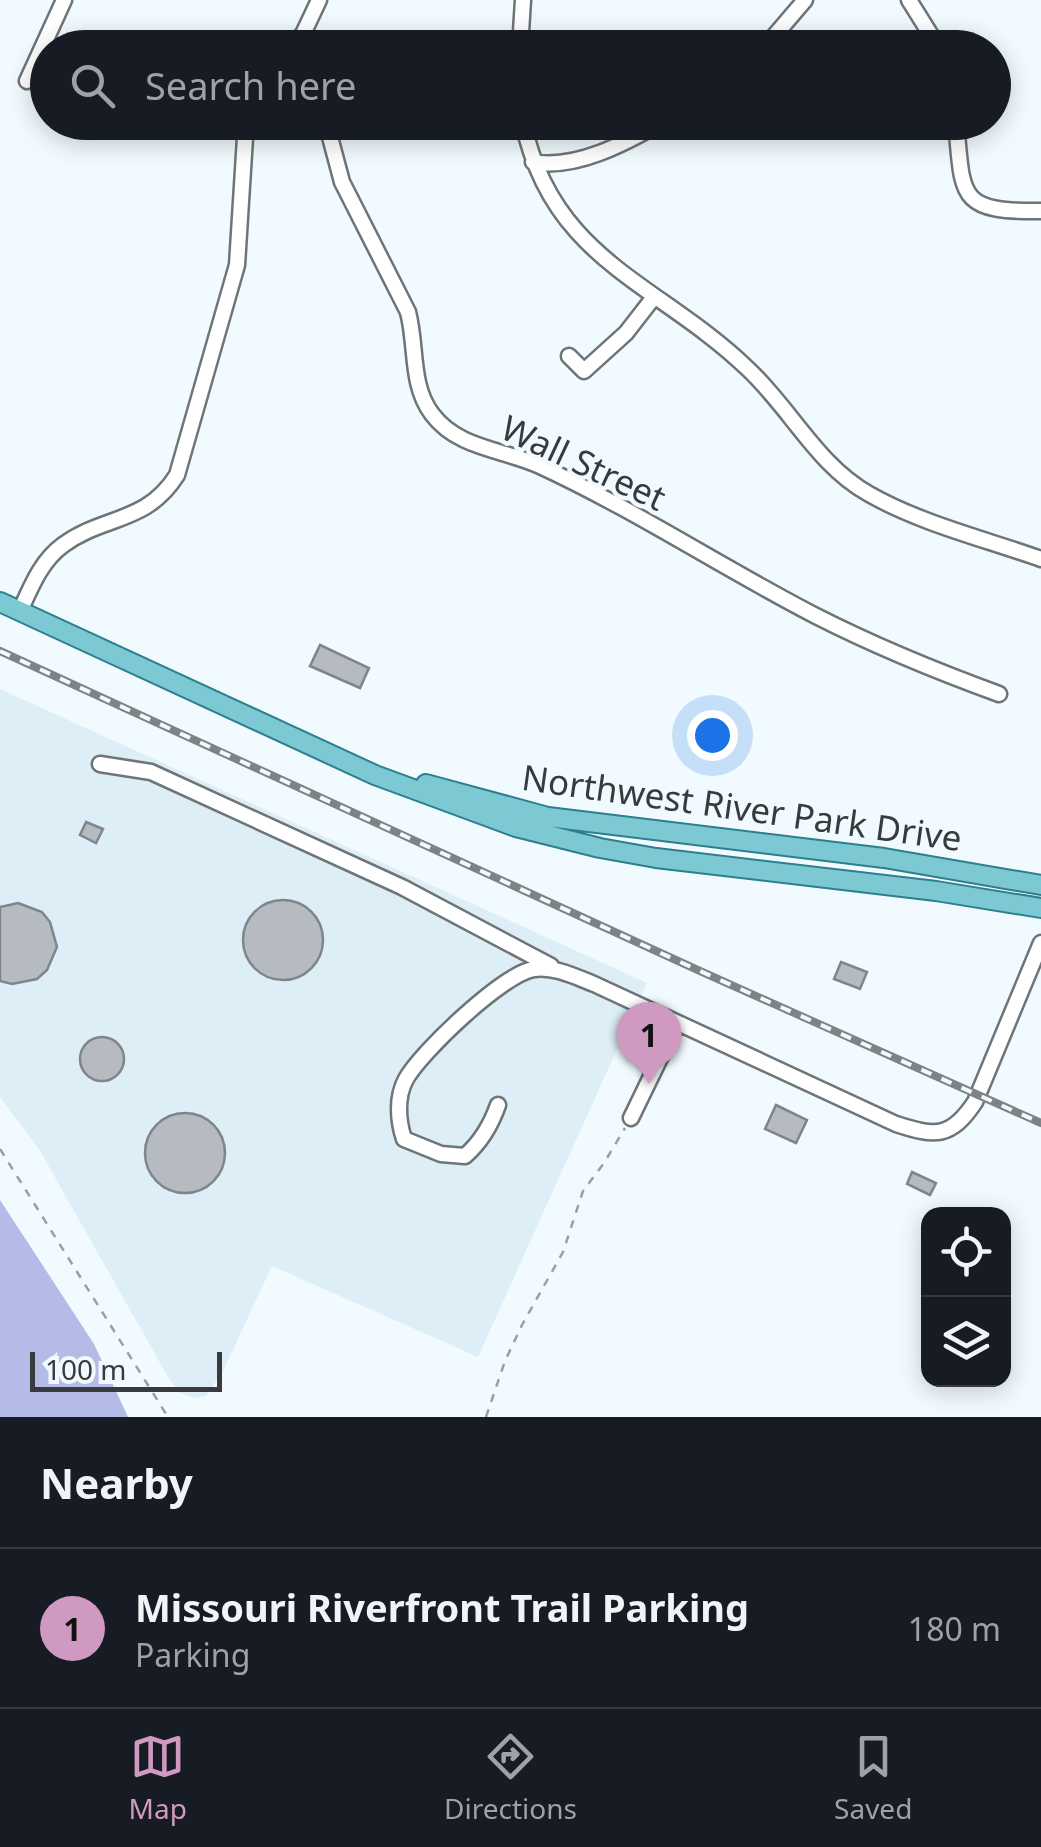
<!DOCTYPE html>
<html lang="en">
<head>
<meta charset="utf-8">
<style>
  body { margin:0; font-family:"Noto Sans",sans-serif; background:#20242c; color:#f1f3f6 }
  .controls { position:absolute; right:30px; bottom:30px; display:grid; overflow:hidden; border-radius:20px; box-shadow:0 5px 25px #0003 }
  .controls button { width:90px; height:90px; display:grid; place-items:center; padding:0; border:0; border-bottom:2px solid #363941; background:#171b24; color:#f1f3f6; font:50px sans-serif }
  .scale { position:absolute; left:30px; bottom:25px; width:192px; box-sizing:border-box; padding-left:10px; border:5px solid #383b3d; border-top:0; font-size:28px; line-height:35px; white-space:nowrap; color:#383b3d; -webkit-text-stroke:8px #f1fafe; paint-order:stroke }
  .you { position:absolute; left:712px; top:735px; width:35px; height:35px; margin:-25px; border:8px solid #fff; border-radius:50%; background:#1a73e8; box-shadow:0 0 0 15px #1a73e833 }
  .badge { display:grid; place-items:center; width:65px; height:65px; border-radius:50%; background:#cf99c1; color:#111; font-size:32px; font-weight:700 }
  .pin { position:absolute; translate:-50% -82px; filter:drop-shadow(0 2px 5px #0008) }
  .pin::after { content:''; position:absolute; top:52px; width:35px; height:30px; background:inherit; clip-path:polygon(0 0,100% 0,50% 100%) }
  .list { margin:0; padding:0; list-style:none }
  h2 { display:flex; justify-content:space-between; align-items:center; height:130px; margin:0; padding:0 40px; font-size:42px }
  h2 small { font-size:32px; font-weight:400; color:#9ea1a6 }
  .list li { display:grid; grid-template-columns:65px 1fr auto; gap:30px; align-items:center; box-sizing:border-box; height:160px; padding:0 40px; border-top:2px solid #363941 }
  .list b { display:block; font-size:38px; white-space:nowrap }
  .list p { margin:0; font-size:32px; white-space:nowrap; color:#9ea1a6 }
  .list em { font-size:32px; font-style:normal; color:#9ea1a6 }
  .icon { flex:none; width:55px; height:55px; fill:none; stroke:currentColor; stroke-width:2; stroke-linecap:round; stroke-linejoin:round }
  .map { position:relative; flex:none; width:1041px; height:1417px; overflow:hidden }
  .search { position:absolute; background:#171b24; box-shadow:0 5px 25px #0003; left:30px; right:30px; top:30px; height:110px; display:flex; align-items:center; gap:25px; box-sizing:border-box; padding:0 35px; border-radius:55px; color:#9ea1a6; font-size:38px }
  .sheet { height:290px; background:#171b24 }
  nav { display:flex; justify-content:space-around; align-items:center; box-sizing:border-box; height:140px; border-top:2px solid #363941; background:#171b24; font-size:28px; color:#9ea1a6 }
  nav a { display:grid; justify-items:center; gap:5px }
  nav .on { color:#cf99c1 }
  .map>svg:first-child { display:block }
</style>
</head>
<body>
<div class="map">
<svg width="1041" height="1417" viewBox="0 0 1041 1417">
  <rect width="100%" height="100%" fill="#f1fafe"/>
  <path fill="#deeef7" d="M0,689L647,983L478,1357L272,1266L223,1371L206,1396L195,1398L180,1393L168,1377L39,1149L0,1097Z"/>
  <path fill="#b3bbe6" d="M0,1200L94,1344L128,1417H0Z"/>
  <path fill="#b6bbc2" stroke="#80858b" stroke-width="2.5" d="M320,645L369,668L360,688L310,666Z
    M86,822L103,829L96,843L80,835Z
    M243 940a40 40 0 1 1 80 0a40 40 0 1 1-80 0Z
    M18,903L42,912L50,922L57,947L47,970L37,979L12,984L0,981V907Z
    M841,962L867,972L860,989L834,979Z
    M80 1059a22 22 0 1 1 44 0a22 22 0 1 1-44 0Z
    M776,1105L807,1120L796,1143L765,1129Z
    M145 1153a40 40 0 1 1 80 0a40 40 0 1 1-80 0Z
    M912,1172L936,1183L930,1195L907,1184Z"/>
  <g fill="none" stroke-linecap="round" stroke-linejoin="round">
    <defs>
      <path id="minor" d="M909,0L939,48
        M289,48L303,34L319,0
        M520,48L523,0
        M764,48L805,0
        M27,81L64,0
        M326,122L342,182L408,312C417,346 410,385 432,414C458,449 503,449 540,466C635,510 723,568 816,616C875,646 936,671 999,694
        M523,122C552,261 659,283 748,369C791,409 817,465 869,494C922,524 985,539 1041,559
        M956,122C963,197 957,212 1041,211
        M533,162C575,170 626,143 662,122
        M569,356L584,371L626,333L654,297
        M20,611C31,587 41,561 63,545C104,515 146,524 177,475L237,265L246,122
        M100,764L151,772L402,887L551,966
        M498,1105C491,1125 481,1142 465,1156L441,1154L404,1139C398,1121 396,1097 406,1079C421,1052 504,973 534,969C554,966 576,977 594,984L896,1124C936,1137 951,1138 975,1102L1041,943
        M631,1118L677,1023"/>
      <path id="major" d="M0,602L375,775L516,827L600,848L656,858L936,891L1041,908
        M426,784L548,817L884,858L1041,885"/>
    </defs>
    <use href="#minor" stroke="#6e7579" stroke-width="19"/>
    <use href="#major" stroke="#2c7f8c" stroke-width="22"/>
    <path stroke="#99a0a3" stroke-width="2.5" stroke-dasharray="8 8" stroke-linecap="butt" d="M0,1149L168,1417
      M486,1417L505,1361L522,1325L563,1252L583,1191L604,1163L625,1128"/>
    <use href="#minor" stroke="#fff" stroke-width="14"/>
    <use href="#major" stroke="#7cc8d3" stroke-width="18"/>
    <defs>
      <path id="rail" d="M0,651L700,971L1041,1123"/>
    </defs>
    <use href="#rail" stroke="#7e8386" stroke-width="8"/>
    <use href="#rail" stroke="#f1fafe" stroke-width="4" stroke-dasharray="11" stroke-linecap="butt"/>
  </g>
  <g text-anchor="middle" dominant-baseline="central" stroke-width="9" stroke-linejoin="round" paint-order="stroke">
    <g font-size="35" fill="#383b3d" stroke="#f1fafe">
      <text transform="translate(584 462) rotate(25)">Wall Street</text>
      <text transform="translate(742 807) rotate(8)">Northwest River Park Drive</text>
    </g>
  </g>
</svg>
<div class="controls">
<button><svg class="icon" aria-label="locate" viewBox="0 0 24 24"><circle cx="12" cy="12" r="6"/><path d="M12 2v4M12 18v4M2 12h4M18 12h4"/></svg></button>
<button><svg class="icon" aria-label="layers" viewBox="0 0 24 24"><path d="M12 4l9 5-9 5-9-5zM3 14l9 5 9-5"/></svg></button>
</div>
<div class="scale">100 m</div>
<div class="you"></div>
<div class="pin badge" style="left:649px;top:1084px">1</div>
<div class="search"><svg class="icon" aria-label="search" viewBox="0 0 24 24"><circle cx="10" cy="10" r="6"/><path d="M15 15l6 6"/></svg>Search here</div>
</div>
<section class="sheet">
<h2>Nearby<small></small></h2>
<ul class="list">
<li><span class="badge">1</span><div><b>Missouri Riverfront Trail Parking</b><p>Parking</p></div><em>180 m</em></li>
</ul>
</section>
<nav>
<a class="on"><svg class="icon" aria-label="map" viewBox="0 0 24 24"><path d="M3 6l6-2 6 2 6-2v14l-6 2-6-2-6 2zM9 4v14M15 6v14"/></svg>Map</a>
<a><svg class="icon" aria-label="directions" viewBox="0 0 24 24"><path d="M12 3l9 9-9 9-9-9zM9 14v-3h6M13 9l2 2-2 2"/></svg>Directions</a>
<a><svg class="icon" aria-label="saved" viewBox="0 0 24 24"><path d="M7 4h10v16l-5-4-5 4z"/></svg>Saved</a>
</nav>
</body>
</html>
